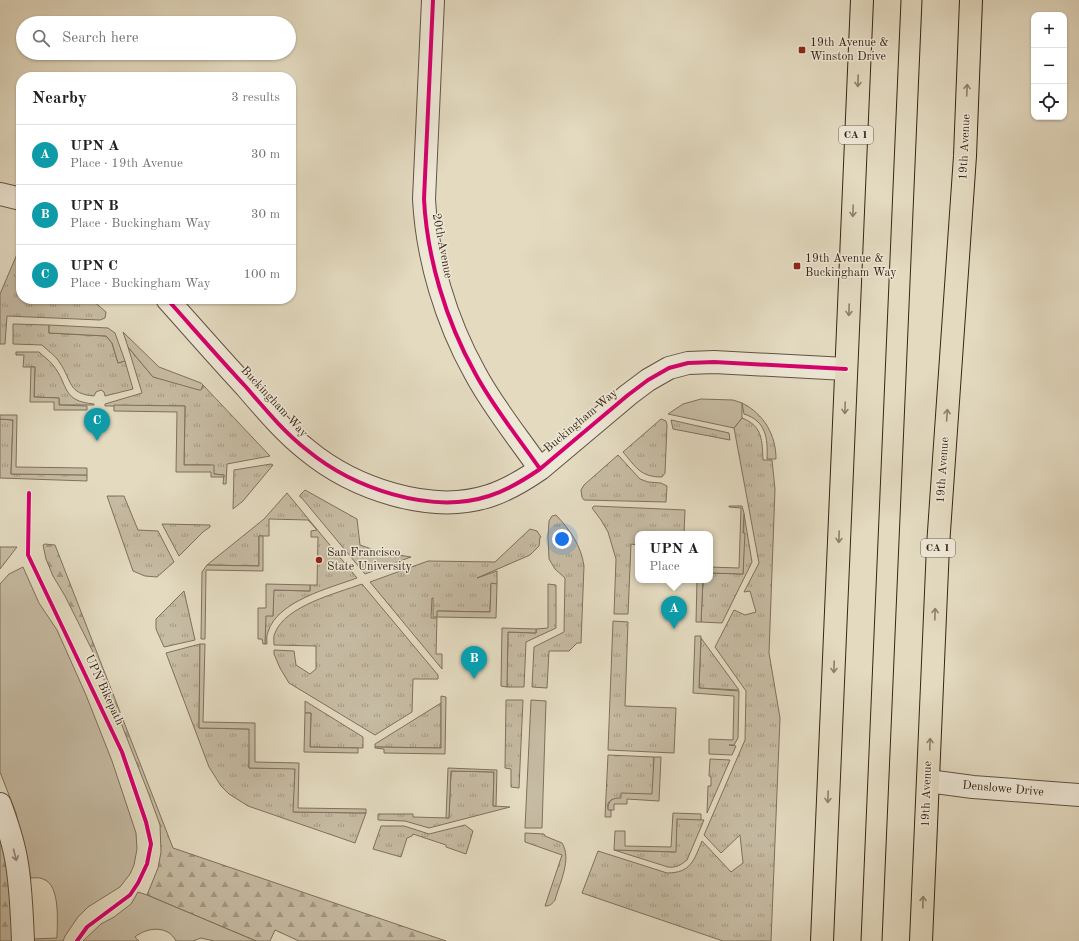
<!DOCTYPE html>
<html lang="en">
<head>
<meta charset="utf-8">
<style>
  body { margin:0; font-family:"Old Standard TT",serif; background:#f2f2f2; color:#202124 }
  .controls { position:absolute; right:12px; top:12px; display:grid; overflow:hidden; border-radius:8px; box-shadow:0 1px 3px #0004 }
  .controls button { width:36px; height:36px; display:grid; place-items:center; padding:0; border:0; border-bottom:1px solid #e0e0e0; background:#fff; color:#202124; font:20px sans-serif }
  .you { position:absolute; left:562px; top:539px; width:14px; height:14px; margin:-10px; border:3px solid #fff; border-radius:50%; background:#1a73e8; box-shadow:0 0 0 6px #1a73e833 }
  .badge { display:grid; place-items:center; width:26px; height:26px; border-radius:50%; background:#2563eb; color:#fff; font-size:13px; font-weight:700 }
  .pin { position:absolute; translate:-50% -33px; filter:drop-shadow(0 1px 2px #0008) }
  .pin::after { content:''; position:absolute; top:21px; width:14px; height:12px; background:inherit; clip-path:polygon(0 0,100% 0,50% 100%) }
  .popup { position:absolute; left:635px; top:531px; width:78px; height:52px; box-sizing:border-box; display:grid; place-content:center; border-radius:8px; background:#fff; filter:drop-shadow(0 1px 3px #0005); font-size:13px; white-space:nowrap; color:#757577 }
  .popup b { font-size:15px; color:#202124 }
  .popup::after { content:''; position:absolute; left:50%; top:100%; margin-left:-8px; border:8px solid transparent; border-top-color:#fff }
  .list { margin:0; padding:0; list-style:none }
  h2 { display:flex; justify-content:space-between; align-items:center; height:52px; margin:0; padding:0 16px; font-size:17px }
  h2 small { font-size:13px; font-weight:400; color:#757577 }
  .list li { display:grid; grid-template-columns:26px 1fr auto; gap:12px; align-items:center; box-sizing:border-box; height:60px; padding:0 16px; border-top:1px solid #e0e0e0 }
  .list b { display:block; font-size:15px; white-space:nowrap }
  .list p { margin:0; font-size:13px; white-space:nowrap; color:#757577 }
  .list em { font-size:13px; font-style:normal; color:#757577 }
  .icon { flex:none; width:22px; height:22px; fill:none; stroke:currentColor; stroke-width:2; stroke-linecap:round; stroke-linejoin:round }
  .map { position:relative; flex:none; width:1079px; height:941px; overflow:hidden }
  .search { position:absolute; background:#fff; box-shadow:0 1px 3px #0004; left:16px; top:16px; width:280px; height:44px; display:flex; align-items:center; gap:10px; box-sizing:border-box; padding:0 14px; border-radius:22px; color:#757577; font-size:15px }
  .panel { position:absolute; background:#fff; box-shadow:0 1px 3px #0004; left:16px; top:72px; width:280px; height:232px; border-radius:16px }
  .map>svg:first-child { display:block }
</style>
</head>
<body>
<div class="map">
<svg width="1079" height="941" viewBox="0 0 1079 941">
  <defs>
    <pattern id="grass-tufts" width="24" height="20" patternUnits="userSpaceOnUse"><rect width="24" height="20" fill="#c6bba3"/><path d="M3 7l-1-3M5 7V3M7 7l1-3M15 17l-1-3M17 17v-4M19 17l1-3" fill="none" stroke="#a29884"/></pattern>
    <pattern id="forest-firs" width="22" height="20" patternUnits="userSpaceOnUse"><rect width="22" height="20" fill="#c6bba3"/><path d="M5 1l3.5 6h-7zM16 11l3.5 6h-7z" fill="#a29884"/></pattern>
  </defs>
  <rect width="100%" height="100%" fill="#e3dac0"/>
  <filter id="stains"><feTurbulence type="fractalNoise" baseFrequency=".005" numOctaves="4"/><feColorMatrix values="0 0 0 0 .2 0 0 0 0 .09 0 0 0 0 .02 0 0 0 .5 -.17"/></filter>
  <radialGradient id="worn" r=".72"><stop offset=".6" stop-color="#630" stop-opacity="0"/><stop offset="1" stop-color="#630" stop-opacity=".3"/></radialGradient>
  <path fill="url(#grass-tufts)" stroke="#7f705c" d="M21,245V299H91L106,312L105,318L100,320L7,316L5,344H0V294Z
    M13,324L49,325V333L106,336L112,343L118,363L125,361L133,389L105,396L104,392L101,390L96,392L94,396C68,394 72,381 60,363C56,356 47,350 42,345L13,344Z
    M128,347L153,377L203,388V385L270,456L227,464L226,484H223L224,475L214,474L211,465H184L185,406H105V404L142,393Z
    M16,352H39C43,356 49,360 53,365C69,385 61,401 94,404V405H59V398L34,397L35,367H23L24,355H16Z
    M742,403C764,414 776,435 776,459H767C768,438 766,421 744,414Z
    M742,418C763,426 762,441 763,460H772L775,489L769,653L780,718L771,941H723L582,893L598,851L667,873C691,873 694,860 702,841L731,872L743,863L740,835L721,853L704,835L745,740L746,691L715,647L734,610L745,615L756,612L750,591L744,592L759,563L734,428Z
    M0,419L13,420L11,474L87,475V481L0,478Z
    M661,419L666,421L667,425L665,473L662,477C640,477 636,467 623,452Z
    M671,420L729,433L730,440L673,429Z
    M618,455L640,479L648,482L661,483L667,486L666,502L584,500L582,497L581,490L584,485Z
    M271,464L273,465L243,501L233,509L234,470Z
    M305,490L357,519L360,545L380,552L411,557L365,574L301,497H300V495Z
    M287,493L357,578C330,588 277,601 268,632C266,636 267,640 267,644H265V615L273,616V590L310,591V585H317L318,537H311V531L317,530L308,520L269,519V536H259V566L207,565L264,519Z
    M107,496H124L138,530L158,531L174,562L157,577L145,576L133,571Z
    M594,506L685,510L684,534H638V545L631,544L628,614H614L616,559L608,532L601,520L592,508Z
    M744,514L752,562L722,623L701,622L703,580H710V573L743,574Z
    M556,515C570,530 581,545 584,566L581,643H577L569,651H549L547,688L532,687L534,647L564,632L565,578L555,569L549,559L548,537L549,521L552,516Z
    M162,524L210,525V527L203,532L179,556Z
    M530,529L537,531L541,537H540L539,546L530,555L477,578L497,571V584H491L490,612L438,611L437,617H433V598H432L431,618H437L436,654H442V669L370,582L428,561L495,562Z
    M362,584L438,675V679H413L412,712L375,735L289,683L280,668L274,654V650L294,651L296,665L310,674L316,669V646L274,645C274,641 273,636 275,633C285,606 337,593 362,584Z
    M548,584L556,585V628L526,642L524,687H507L508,632L536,633V629L548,628Z
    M184,591L195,640L164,647L156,629V619Z
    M613,621L628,622L625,706L676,708L674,753L608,750Z
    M701,638L739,690L699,688Z
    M200,644L199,728L250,729L249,768H295L294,812L366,813L355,843L248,806L229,794L221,786L209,767L166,653Z
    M506,700H523L519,788L511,787V769L505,768Z
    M305,701L363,737V748L310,747L311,713H305Z
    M441,703V748L375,747V744Z
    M608,755L654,757L653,794L611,800L608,803V809L611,810V817H605Z
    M710,759L730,760L707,813L708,786H711V777L709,776Z
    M451,771L494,772L493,806L510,807L429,828L405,821L378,820V814H413V817L449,818Z
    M677,818L704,820L687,860C681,865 676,868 668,867L614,850L675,852Z
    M465,825L473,831L466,854L446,847V845L413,834L412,836L407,838L401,857L373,849L381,826H404L429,834Z
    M525,833L544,834L545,836L562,843C572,859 560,882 555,900C552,904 550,906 545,906L562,855L525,842Z"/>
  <path fill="url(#forest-firs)" stroke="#7f705c" d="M45,544L55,545L173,848L446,941H299L275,930L270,941H256L147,895L158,868L161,852L160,825L148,792L94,654L65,596L53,576L46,559L43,545Z
    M0,547H17L0,569Z
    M0,832L12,884L13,941H0Z"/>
  <path fill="#c6bba3" stroke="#7f705c" d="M49,325L108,328L115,333L125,361L118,363L112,343L106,336L49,333Z
    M123,332L159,367L201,383L203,385L201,390H199L153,377L128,347Z
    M31,367H35L34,397L59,398V405L87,406V410H54V402H30Z
    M701,399L733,400L742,403V418L734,428L668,414L683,404Z
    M114,405L185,406L184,465H214V474L224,475V477H211V472H176L177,412L114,411Z
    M0,415H17L16,467L87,468V475L11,474L13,420L0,419Z
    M729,506H742L744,513L743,533H745L743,574L710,573V567L739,568L741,508L729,507Z
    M259,536H263V571L206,570L205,639H201L202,572L207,565L259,566Z
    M23,567L39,603L57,630L86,695L112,761L136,833L137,849L134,865L130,874L120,887L88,907L78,917L65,936L63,941H33V939L57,938C57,923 61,885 43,879C39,877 35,878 31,878L16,813L0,772V584L9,574Z
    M697,580H703L701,622H696Z
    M491,583L497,584L496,618L437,617V611L490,612Z
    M266,584L310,585V591L274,590L273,616H266L265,644H263L262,639H258V608H266Z
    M502,628L536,629V633L508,632L507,687L501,686Z
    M695,636H701L699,688L739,691L738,738L734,745H729L736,746L732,755L709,754V739L733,740L734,696L693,693Z
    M200,644H205L203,722L255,723V762L299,763L298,808L366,809V813L293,812L295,769L249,768V729L199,728Z
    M441,696L446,697L445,754L384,753V749L375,748V747L441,748Z
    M531,700L546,701L542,828H525Z
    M305,713H311L310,747L358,748V753L304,752Z
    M654,757H661L659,801L627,799V804H614V810H608C608,800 612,798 621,798V793L652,794Z
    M448,768L497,770L496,806H493L494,772L451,771L449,818H446Z
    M673,813L701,814V820L677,819L676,852L614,850L615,831H625V846L671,847Z
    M138,892L147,895L256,941H214L201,938L193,941H176C168,925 147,927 135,937L139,941H83L101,924L114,917L131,904Z"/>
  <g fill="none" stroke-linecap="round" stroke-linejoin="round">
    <defs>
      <path id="minor" d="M433,0L424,199C427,258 446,321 475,373C493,407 518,437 540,469
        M0,194L21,199
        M167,299C193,328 219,358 246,387C265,409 284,432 307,450C353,488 430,515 489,496C508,490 524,480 540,469L628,395L648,380L669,368L688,363L714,362L846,369
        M928,781L973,787L1079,795
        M0,804C7,823 14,843 17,864C21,889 22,915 23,941"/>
      <path id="highway" d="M822,941L862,0
        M921,941L938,546L965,156L971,0"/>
    </defs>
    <use href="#minor" stroke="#635240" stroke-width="24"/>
    <use href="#highway" stroke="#382515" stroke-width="24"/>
    <use href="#minor" stroke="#ede7d6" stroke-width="22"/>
    <use href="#highway" stroke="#e3dac0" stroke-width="22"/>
    <path stroke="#382515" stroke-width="1" d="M861,941L901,0
      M882,941L922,0"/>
    <defs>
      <path id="cycleway" d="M433,0L424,199C427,258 446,321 475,373C493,407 518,437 540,469
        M167,299C193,328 219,358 246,387C265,409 284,432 307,450C353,488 430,515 489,496C508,490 524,480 540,469L628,395L648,380L669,368L688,363L714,362L846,369
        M29,493L28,555L122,752L146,822L151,844L147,864L138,883L130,895L87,927L77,941"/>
    </defs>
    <use href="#cycleway" stroke="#ede7d6" stroke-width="6"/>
    <use href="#cycleway" stroke="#d6006c" stroke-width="4"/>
  </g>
  <defs><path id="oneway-shaft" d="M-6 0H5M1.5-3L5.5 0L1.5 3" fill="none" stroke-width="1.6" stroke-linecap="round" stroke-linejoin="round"/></defs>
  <g stroke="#8e806a">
    <use href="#oneway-shaft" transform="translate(858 81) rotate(92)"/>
    <use href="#oneway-shaft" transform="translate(967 90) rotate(-87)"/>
    <use href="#oneway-shaft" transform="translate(853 211) rotate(92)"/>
    <use href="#oneway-shaft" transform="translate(849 310) rotate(92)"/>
    <use href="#oneway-shaft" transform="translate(845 408) rotate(92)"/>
    <use href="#oneway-shaft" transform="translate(947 415) rotate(-86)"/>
    <use href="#oneway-shaft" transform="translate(839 537) rotate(92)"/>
    <use href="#oneway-shaft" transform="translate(935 614) rotate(-88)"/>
    <use href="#oneway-shaft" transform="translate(834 667) rotate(92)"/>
    <use href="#oneway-shaft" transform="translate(930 744) rotate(-88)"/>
    <use href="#oneway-shaft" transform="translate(828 797) rotate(92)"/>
    <use href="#oneway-shaft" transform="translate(923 902) rotate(-88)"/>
  </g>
  <use stroke="#928676" href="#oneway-shaft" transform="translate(15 855) rotate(76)"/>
  <g fill="#8f2418" stroke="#ede7d6" stroke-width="1.5">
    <rect x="798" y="46" width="8" height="8" rx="2"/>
    <rect x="793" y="262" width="8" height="8" rx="2"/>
    <circle cx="319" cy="560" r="4"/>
  </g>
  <g text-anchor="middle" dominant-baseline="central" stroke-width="3" stroke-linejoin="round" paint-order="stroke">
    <g fill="#ede7d6" stroke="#6e5f4f" stroke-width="1">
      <rect x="839" y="126" width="34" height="18" rx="3"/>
      <rect x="921" y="539" width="34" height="18" rx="3"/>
    </g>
    <g font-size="11" font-weight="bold" fill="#382515">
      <text x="856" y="135">CA 1</text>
      <text x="938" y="548">CA 1</text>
    </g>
    <g font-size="12" fill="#382515" stroke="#ede7d6" text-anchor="start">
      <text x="810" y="43">19th Avenue &amp;<tspan x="810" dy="14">Winston Drive</tspan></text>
      <text x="805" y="259">19th Avenue &amp;<tspan x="805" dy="14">Buckingham Way</tspan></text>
      <text x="327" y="553">San Francisco<tspan x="327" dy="14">State University</tspan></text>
    </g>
    <g font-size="12" fill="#382515" stroke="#ede7d6">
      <text transform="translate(965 147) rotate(-87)">19th Avenue</text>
      <text transform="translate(442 246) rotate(79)">20th Avenue</text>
      <text transform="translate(274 402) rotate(47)">Buckingham Way</text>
      <text transform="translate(581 421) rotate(-40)">Buckingham Way</text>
      <text transform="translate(943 470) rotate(-86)">19th Avenue</text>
      <text transform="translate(104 690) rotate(65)">UPN Bikepath</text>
      <text transform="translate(1003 789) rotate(5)">Denslowe Drive</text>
      <text transform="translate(927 794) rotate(-88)">19th Avenue</text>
    </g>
  </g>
  <rect width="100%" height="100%" filter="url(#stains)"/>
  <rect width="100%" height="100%" fill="url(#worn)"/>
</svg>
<div class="controls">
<button>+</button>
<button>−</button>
<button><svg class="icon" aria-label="locate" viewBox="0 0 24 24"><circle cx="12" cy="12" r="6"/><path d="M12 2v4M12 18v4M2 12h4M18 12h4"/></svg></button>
</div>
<div class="you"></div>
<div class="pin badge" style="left:674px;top:629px;background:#0f9aa8">A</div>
<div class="popup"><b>UPN A</b>Place</div>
<div class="pin badge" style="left:474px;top:679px;background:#0f9aa8">B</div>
<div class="pin badge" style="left:97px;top:441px;background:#0f9aa8">C</div>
<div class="search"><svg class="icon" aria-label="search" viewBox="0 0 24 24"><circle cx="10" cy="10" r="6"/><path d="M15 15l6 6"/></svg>Search here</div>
<section class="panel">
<h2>Nearby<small>3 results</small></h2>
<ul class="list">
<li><span class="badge" style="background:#0f9aa8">A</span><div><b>UPN A</b><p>Place · 19th Avenue</p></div><em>30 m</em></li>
<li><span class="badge" style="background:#0f9aa8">B</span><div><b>UPN B</b><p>Place · Buckingham Way</p></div><em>30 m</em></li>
<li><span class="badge" style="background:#0f9aa8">C</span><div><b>UPN C</b><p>Place · Buckingham Way</p></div><em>100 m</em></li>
</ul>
</section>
</div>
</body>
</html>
